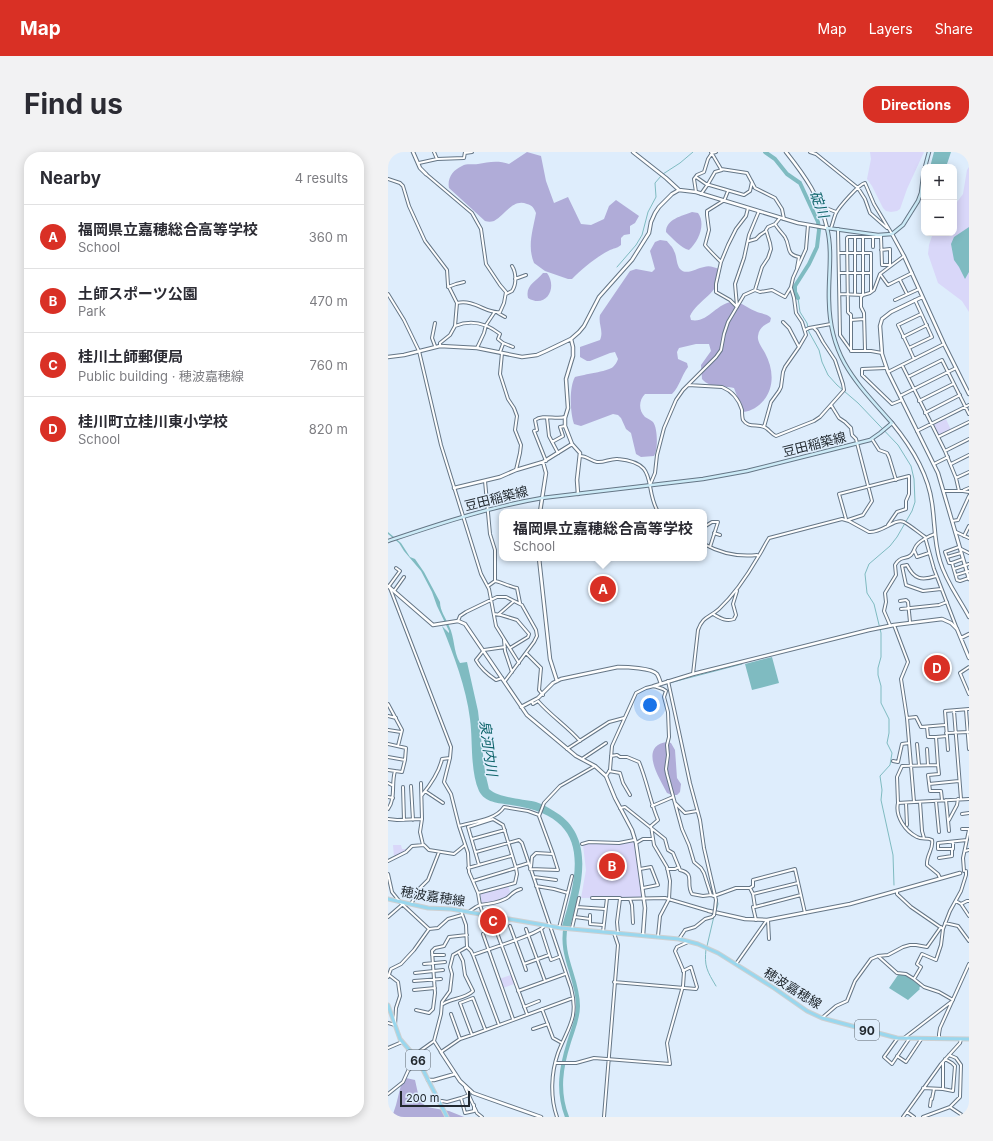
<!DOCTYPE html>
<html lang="en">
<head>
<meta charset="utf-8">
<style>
  body { margin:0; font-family:Inter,"Noto Sans JP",sans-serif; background:#f2f2f3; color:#2b2b33 }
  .controls { position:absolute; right:12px; top:12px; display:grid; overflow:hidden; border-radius:8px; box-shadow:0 2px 10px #0003 }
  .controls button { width:36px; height:36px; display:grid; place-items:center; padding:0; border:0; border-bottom:1px solid #e1e1e2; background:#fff; color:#2b2b33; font:20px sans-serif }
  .scale { position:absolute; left:12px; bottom:10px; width:70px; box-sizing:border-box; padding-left:4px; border:2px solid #22292f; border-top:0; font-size:11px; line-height:14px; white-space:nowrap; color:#22292f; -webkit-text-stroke:3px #deedfc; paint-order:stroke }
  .you { position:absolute; left:262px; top:553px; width:14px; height:14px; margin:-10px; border:3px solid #fff; border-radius:50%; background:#1a73e8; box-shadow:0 0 0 6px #1a73e833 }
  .badge { display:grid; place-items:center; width:26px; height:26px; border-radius:50%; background:#d93025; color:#fff; font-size:13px; font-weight:700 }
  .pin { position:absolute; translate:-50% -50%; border:2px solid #fff; box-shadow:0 1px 4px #0006 }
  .popup { position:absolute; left:111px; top:357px; width:208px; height:52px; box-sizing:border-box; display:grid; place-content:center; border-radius:8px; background:#fff; filter:drop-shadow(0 1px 3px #0005); font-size:13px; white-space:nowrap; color:#7c7c81 }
  .popup b { font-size:15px; color:#2b2b33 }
  .popup::after { content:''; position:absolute; left:50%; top:100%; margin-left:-8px; border:8px solid transparent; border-top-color:#fff }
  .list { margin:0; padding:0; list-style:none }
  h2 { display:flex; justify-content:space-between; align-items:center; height:52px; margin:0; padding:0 16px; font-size:17px }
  h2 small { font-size:13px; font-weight:400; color:#7c7c81 }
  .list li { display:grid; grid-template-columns:26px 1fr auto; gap:12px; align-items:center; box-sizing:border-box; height:64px; padding:0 16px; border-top:1px solid #e1e1e2 }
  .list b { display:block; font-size:15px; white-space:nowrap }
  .list p { margin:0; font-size:13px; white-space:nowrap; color:#7c7c81 }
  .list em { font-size:13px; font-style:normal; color:#7c7c81 }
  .map { position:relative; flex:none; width:581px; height:965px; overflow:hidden; border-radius:16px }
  header { display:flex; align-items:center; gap:24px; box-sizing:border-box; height:56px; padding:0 20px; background:#d93025; color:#fff }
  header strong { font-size:19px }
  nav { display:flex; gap:22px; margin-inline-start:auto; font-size:14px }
  .intro { display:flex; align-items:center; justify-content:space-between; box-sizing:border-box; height:96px; padding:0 24px }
  h1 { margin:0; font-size:28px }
  .button { padding:10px 18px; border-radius:16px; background:#d93025; color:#fff; font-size:14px; font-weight:700 }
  main { display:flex; gap:24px; padding:0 24px }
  aside { flex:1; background:#fff; border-radius:16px; box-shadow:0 2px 10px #0003 }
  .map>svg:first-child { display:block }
</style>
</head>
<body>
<header>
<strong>Map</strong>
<nav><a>Map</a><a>Layers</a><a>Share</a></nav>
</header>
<div class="intro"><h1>Find us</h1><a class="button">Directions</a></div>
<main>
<aside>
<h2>Nearby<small>4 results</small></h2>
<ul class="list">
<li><span class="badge">A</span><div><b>福岡県立嘉穂総合高等学校</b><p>School</p></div><em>360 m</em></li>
<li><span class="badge">B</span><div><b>土師スポーツ公園</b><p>Park</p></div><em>470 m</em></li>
<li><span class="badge">C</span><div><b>桂川土師郵便局</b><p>Public building · 穂波嘉穂線</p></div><em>760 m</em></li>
<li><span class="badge">D</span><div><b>桂川町立桂川東小学校</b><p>School</p></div><em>820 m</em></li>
</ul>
</aside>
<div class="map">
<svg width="581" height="965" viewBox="0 0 581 965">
  <rect width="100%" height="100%" fill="#deedfc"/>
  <path fill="#d9d7f9" d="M482,0H536L519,37L512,57L509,59L503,60L498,59L495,56L484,34L479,27L483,7Z
    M581,15V160L574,149L550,131L540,102L541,93L545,81H566V54L575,42L579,18Z
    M558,267L563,278L551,284L545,273Z
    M246,689L254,745L193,746L198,718L195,693L203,691L230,692Z
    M5,693H13L14,697H19L17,699L6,705Z
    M120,733L122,740L117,746H113L104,751H94L92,742Z
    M123,823L126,832L115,836L111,827Z"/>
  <path fill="#b0acd8" d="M139,0L153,4L158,29L166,51L180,45L193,72L203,73L216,67L221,54L228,48L251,64L247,71L242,74V82L236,83L233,86V93C228,97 226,96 222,98C208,105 194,117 184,127H180L157,119L146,111C139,94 145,78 148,61C146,56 144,53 139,52C125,46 117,63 106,69C103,70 100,70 97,69L61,36C59,26 65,18 74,14C79,11 85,13 90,12C100,10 110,8 121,12Z
    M304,60L310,61C318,72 311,89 301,98C293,96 284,86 278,80C278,67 294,64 304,60Z
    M272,88L279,89C281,92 285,95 286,99C289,104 288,112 292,117C298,124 309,116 316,115C321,113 326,115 331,117C336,139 310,147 302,164L303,168C320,172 330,148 347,150C353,150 361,157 367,159C372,162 379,161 383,166L382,170C376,173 371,176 370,184C369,189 374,196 377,201C385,216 387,234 376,248C370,255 364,259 355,260L346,236C334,233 323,237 314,227L313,213L323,199L321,192H308L291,196L289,200L290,207L299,211L300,215C293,224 292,234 284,242H257C251,248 250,258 257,265C260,267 263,268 265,270C270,276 270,299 266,304L253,305L248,302L243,281L238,277L233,266L230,263L225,262L193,274L186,272C182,260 181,235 187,225C197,222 218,220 225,215C227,213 229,210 230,207L227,200L222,201L202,209H199L192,205V195L212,188C216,179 210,172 212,163L242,119L248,117L264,120L267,117L262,99L267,90Z
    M155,121H159C170,136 158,157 140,146C137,133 148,130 155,121Z
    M279,590L283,591L287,598L289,626L293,632L292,640L289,643H284L279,641C272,627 250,594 279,590Z
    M18,926L27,928L31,946L34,951L39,955L61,959L76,965H4L8,953L14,929Z"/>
  <path fill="#7fbbc1" d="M546,0H563L558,15H542Z
    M581,75V120L577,127L571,115L566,108L563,92L566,85Z
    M0,380L13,391L22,405L27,407L36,420L52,450C52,459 58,466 61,474C67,486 65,499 72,511L79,510L90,559L97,620L101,637C111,646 134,647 148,650C157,653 164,658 172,663C208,690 192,739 182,775L174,774C193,713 201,664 123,653C111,651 97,651 91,639C82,619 85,589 82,567C78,535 66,504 54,474L61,481V479L49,454L44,440L33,419L16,399L11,391L0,382Z
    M384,505L391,531L364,538L357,512Z
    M510,823H517L533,834L531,836L532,837L520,848L501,836Z"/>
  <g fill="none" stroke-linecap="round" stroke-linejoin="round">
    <path stroke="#7fbbc1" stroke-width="1" d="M275,22L292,11L305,0
      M229,115L248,93L254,83L260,60L268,45L267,31L273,24
      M410,146L412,160L419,171L421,180L431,198L434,210L440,223L449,233L470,251L510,293L523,314L526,327L527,350L524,359L509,385L502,394L481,412L477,422L479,441L486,452L493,481V505L490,516V523L493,534V551L501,567V581L499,591L504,601L502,613L492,624L494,638L493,648L505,703L506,733
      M282,532L281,531L354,512
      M310,658L313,668L317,695
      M317,696L320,711
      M328,759L330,752L329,747
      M319,794L326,764
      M318,797C316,814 319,819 328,834"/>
    <path stroke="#7fbbc1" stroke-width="4" d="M377,0L387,7L399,22L412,31L430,70L431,78L429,95L421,112L407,134V140L410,146
      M178,773C171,804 190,825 190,854C190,867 185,877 181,890C173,915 169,939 179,965"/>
    <defs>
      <path id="minor" d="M46,0L49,7
        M323,0L333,17L359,21L367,36L387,46L394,57L396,67
        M422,0L428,2L470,36L477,47L482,61L499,76
        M77,1L84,0
        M324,1L328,0
        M31,11L49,7L76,6L77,0
        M38,22L84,61L93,77L98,112L112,133L118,140L116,151L112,160C98,162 87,147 69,151
        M308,25L318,32L356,43L362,39L364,30
        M0,27L12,31L15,34L21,54L37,89L59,118L60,133L69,151L67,174L62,183L52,191V194
        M308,40L306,27L309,23L316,20L320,7L324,1
        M313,42L320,32L327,20L334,18
        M336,49L340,39
        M433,57L438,56L448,60
        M387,72C390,77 394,81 397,85C403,95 397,102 411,105L409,116
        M443,76C445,71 446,65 448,61C451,55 471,32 477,31L486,52L504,82
        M450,77L452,183L462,197
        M467,85V142
        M475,85V143L473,145V155L476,161L477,198
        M485,85V95
        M493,85L494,113H502
        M361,89L368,87L372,83L378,79
        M493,98L502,97V113
        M451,101H483V140
        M333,110C330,107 319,96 317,93L321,78L319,63V59L335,49
        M451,121H483
        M492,122L500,133L524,121
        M127,127L138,123
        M512,128L519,142
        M60,135L68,132L76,130
        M367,138L374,115L380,106L383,97L382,91L378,78L380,75L387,72L392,66
        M0,142L16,168L31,199L53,293L93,422L101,437L108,474L131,511
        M118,142C120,141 122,140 124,139C129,132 128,120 124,114
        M452,142L475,143L482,141L486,138L492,122L516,104
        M507,148L531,137
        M527,148L544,185L521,196L510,173L533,162
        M349,154L347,132L356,106L361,83L371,59
        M349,155L342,148L328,140V132L333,110L340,93L348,77L358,64L360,56
        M110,161L117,165
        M463,168L476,167
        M395,170L401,176L411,195
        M47,171L44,186L47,194
        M67,174C84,167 98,171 112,182L110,187L115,191L125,195
        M417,178L421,176L443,172
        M515,185L539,173
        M89,196L96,181L98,173L106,161
        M521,196L526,207
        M463,199V163L460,160L459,86L460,85H493V83
        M463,199H483L494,201
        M112,200L115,192
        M114,201L112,222L120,247L126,256L129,264L127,278L133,293L132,301L128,318
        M514,213L557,299L568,326L571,339
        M498,216L474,217V223L504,252L514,248
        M500,220L556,192
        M520,225L554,208L581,262
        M300,233L334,235C344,239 351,248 354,258C354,261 354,265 355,268C360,276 369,272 376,275C380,276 383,282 388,284L426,269L432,265L456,238L455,232L447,208L435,190L429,179L426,176
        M512,244L568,216
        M531,249L565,232
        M443,253L451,266L457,270L463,276L464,283L468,287L484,349L475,363L460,368
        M537,261L572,243
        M159,266L161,284L170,301
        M376,275L383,250L391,239L393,235L395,220L397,215L411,195L418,183L414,170L408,161L406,146L403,136
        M529,279L581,253
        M550,285L581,270
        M484,287L491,298L499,301L501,305L508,328
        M164,290L175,284L172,275L177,274
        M557,299L581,287
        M192,304C199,304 203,309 209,310C216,311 223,306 230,307C272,311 255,334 270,360
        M158,309L146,279L149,278L147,268C155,262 168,268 177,265
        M546,312L560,305
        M563,312L581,303
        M568,326L581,320
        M97,329L102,382L107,398V429L100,434
        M262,333L267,321L269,303L276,276L288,248L295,238L328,205L333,198L336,182L340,170L356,143L367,138L372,140L384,138L397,145L403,135L405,126L418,97L420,73
        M576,338L581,336
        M556,339H575L581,340
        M458,367L451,342L521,324V342L518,349V357L509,360L500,373
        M564,369L570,368L581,344
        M316,375L324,370H330L322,395
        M568,380L581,386
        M326,381L332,383
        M576,384L581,374
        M316,392C332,401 351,405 369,403L370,404
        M571,395L557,400L561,411H564L569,428L572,429L581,426
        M573,397L581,401
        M526,398L529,405L541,401
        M559,405L573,401
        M564,411L575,407
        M566,417L581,412
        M568,423L581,419
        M548,424C533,429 526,427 519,413L514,414L518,433L535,439L553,437
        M107,429C110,429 123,435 129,436L132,451
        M1,434L12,419L8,416
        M2,436L63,595L62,606L56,630L63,642L71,674L80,701L81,720L90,741L92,753L88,755L82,759
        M6,439L16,425
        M512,449L518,448L520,450L522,470
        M513,457L551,453L559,450
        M106,462L113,463L129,468L141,482L140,485L122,496
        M111,462L126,449
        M325,462C332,466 338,470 346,467L348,463L345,452L349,439
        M70,469L72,464L78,460L109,445H118L134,453L148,478L149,484L146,490L117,529
        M502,473L496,459L498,450L497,441L508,423L507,413C513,403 518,408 523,403C526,400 526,397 528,394C531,389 541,384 547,382
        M506,473L520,510L513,527L519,566L526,650L581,647
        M116,488L117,499L124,520
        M138,501L153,516L151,538L155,543
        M581,515L572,521L581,542
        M305,522L310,478C315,464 321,466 331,457C347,442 359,424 370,405C374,399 377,392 381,386L454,367L461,369L481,380C495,381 506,366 516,370C523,374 530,380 537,385L546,417L569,477
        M114,526L108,528C99,522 93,517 88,508L96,498L117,495
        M280,529L302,631L312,668L316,696L328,748L327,757
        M144,550L145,552L150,549C163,564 179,574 192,589
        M0,552L14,578L10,594
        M578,558L581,597
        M566,559L573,647
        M0,564L8,566
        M519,566L528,565L533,575L557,573
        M539,575L540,585H548
        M0,578L13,580
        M558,581L581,580
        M0,592L18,596L17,608L14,620L0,618
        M529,592L531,613
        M179,597L221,570L236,566
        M539,597L540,613
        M560,598L557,559L581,557
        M223,604L229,603L232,605H239L251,610C259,629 262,649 270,668L263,674L266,693L279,715L282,729L281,747L272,764L270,784
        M0,605L17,608
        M194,607L218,591
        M505,609L510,610L514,592L521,591
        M550,613L551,622L540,623L542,639H553L554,648
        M221,619L232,621L235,631L242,643
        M218,624L222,618L224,594L248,541L258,536L266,534L275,537L278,539L276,545L280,560L281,585L279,593L280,603L278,617L279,622L294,677L301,693L306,710L313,716L316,721L323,743L326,744
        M0,631L4,633
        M541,632L571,629
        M23,634L25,668
        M15,635L16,668
        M37,639L55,651
        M34,643C43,632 51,621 54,607L62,606
        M0,645L5,646
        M558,648L561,679
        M548,649L551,680
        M526,650L510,651C507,664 517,679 529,685C534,688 539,685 544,688C546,697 538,703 539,713L550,722L552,726
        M532,650L534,679L536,686
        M287,651L297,661L309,659
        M510,651L509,625L514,614L550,613L548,585L559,584
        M518,651L519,673
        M264,654L285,645
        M232,656L237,655L277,687L280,698L285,701L292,718C308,722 297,731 304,742L315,744L323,743
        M0,657C8,646 3,632 7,619
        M574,662L581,661
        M0,667L9,668L34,667L33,631
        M34,667L32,680L35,693
        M561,668L569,653L570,647
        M71,674C85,670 108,668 116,655L140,659L151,663
        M574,677H581
        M84,687L117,678
        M565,690V697H550V691L579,688
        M248,691L255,687H265
        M194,692L201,690L231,691L246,688
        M577,699L581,698
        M88,700L131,688L134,691L183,836C191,866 180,875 170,901C163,921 162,945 169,965
        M551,706L564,704V697
        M0,709L18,700L24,694L36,693L41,698L66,702L77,693
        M128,715L141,711
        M143,715L144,705L148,701L165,702L151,664L156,651L172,634L207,614
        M80,716L123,704
        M142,717L170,718L165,702
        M252,717L263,715L270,733L255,736
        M279,717H287L291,715
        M576,719L575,706L581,678
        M0,722L4,740L12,750L41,777L50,776L60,767L74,763
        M146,725L168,728
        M85,729L128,716L115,673L105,667L80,675L91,713
        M148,734L166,737L180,741
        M362,736L365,734V728L407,717L417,761
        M362,736L365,742L367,755L413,743
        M509,739V742L523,755L555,777L562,759L573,739L578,723V719
        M90,741L127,731L129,722L128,716
        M365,742L410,731
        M326,744L348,736H362
        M204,746H232V747
        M242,747L244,753L245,771
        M568,749L573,752L581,764
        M23,752L32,736L40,728L51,700
        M573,752L579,749H581
        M189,755L217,757
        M365,755L368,768
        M73,759L78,773L79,795L83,799L85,803L111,873
        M95,762L92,753C101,752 109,751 117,747C124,744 122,740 133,737
        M202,763V772L215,773
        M0,765L15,752
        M187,765L202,767
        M380,768L381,787
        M557,771L570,774L581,789
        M122,774L136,812L161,803
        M553,775L539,795L528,793H522L515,795L500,803L490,804L509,821L518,822L526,827L533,815L529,812L534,802L548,808L553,793L555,777
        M171,776L184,724
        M184,776L191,746
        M138,777L157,829
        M153,777L163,808L171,805
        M108,778L139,862
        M215,780L219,746
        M230,781L229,770L232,747L277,746L321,759
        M95,782L125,867
        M291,787L297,778L307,775L317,767L324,765L326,763
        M44,803H56
        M85,803C97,798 152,782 156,774
        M36,812L57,810
        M136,812L138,818
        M348,812L379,768
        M27,821L55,818
        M0,825L3,817L13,812L26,798L41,777
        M526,827L536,835L551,840L565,848
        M26,829L53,827
        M226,830L308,837L309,835L303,815L295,819
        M26,838L47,836
        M130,839L177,822
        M55,852C64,846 77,847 85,839L77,823L75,809L71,801
        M136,855L151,849
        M154,857L165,886L174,891
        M28,858L41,861L45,857L47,841L44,799L47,796L56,794L61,785L79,783
        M63,862L72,887
        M434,866L448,854L459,849L467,829L483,807L490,804
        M0,871L7,873L8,856L12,844L10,830L1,823
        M145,877L160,872
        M84,883L72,851L85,846L97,877
        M516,886L563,850
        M551,886V882L552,876L581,812
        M509,887L496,905L504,912L521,887
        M46,889L53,900L72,887L84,883L185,846
        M0,896L14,890
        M561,903L568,906L573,913L572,945L562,955
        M509,904L518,910L534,886
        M28,905L32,899L46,889L53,862L54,850L62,839L64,822L62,815L65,803L79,795
        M168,911H188L206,906L282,912L279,891L295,834L296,820L287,799L289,795L300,790
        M77,935L89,961L94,965
        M535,936L555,937V910
        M555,937L565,939L567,914L564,911L557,907
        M0,942L15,930L20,919L30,908
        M81,943L73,946L77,961L86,959V953
        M51,950L54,949L59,950L73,946
        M542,954L543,947H544L546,937
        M519,960L526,965
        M216,965L230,793L226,781
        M515,965L553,912L572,891L573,887
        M535,965L562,955L577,965"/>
      <path id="tertiary" d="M25,0L32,16L38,22
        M245,0L278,26L291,38
        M504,82L516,104L556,192L581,242
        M534,145L503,160L494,167L492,174L494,202L500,220L550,321L581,427
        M183,187L185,195V204L178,227L180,256L177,266V274L184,292L192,301L189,328L190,342
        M0,205L16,203L52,194L89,196L134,205L149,203L158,199L183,187L191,180L196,174L211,145L244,108L261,81L263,70L267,61L271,55L284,42L291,38L308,40L410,71L439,76C432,45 417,24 398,0
        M504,271C523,294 540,321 544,351C547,371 546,390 552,409C558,430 571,446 581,465
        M66,336L112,325L128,318L155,310L184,292
        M152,360L158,321L155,310
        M151,406L162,507L169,529
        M0,434L45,473L70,469L77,472L139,563L188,604L207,614L218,624L227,646L244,678L248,691L257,756L255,783
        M573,486L581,482
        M266,534L305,522L481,478L506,473L554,467L563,471L569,477L581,506
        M133,555L150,546L165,531L173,527L230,515C238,515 264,516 269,522C271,525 272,529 273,532
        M321,759L357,767L379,768L462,752L572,721
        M53,900L72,929L85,941L153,965
        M40,928H46L67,922"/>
      <path id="secondary" d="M537,15L541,0
        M0,389C51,372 101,355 154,346L315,327L359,319L482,288L492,281L504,271C469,231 442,207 441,149C440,125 445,100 439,76L490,83L504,82L515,73L530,49L533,41L536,17"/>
      <path id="primary" d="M0,747L40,756L63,757L173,776L291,787L310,792L330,801L386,836L419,859L434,866L509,886L581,887
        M0,853L12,887L30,908L59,965"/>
    </defs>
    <use href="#minor" stroke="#657686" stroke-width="4"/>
    <use href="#tertiary" stroke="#657686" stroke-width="4.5"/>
    <use href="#secondary" stroke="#657686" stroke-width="4.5"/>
    <use href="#primary" stroke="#ced0d1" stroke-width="5"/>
    <use href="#minor" stroke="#fff" stroke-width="2"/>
    <use href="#tertiary" stroke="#fff" stroke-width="2.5"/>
    <use href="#secondary" stroke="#ccebf7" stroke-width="2.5"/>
    <use href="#primary" stroke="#99d7ee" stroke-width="3"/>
    <defs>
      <path id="minor-bridge" d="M326,763L327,757"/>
    </defs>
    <use href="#minor-bridge" stroke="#657686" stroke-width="4" stroke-linecap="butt"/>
    <use href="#minor-bridge" stroke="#fff" stroke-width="2"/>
  </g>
  <g text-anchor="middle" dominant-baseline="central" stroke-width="3" stroke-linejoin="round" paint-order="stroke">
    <g fill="#deedfc" stroke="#5a646c" stroke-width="1">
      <rect x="467" y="868" width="24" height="20" rx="3"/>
      <rect x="18" y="898" width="24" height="20" rx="3"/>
    </g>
    <g font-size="12" font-weight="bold" fill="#22292f">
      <text x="479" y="878">90</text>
      <text x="30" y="908">66</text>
    </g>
    <g font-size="13" fill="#22292f" stroke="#deedfc">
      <text transform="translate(426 292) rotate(-14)">豆田稲築線</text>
      <text transform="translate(108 346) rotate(-14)">豆田稲築線</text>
      <text transform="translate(45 744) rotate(9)">穂波嘉穂線</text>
      <text transform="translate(405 836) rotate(32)">穂波嘉穂線</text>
    </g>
    <g font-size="14" font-style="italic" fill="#0b6268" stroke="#deedfc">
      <text transform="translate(432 52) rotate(69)">碇川</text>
      <text transform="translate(101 596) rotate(82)">泉河内川</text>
    </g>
  </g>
</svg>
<div class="controls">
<button>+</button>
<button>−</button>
</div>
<div class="scale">200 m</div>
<div class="you"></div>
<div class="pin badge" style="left:215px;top:437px">A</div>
<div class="popup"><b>福岡県立嘉穂総合高等学校</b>School</div>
<div class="pin badge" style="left:224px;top:714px">B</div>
<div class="pin badge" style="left:105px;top:769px">C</div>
<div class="pin badge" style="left:549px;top:516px">D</div>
</div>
</main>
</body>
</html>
